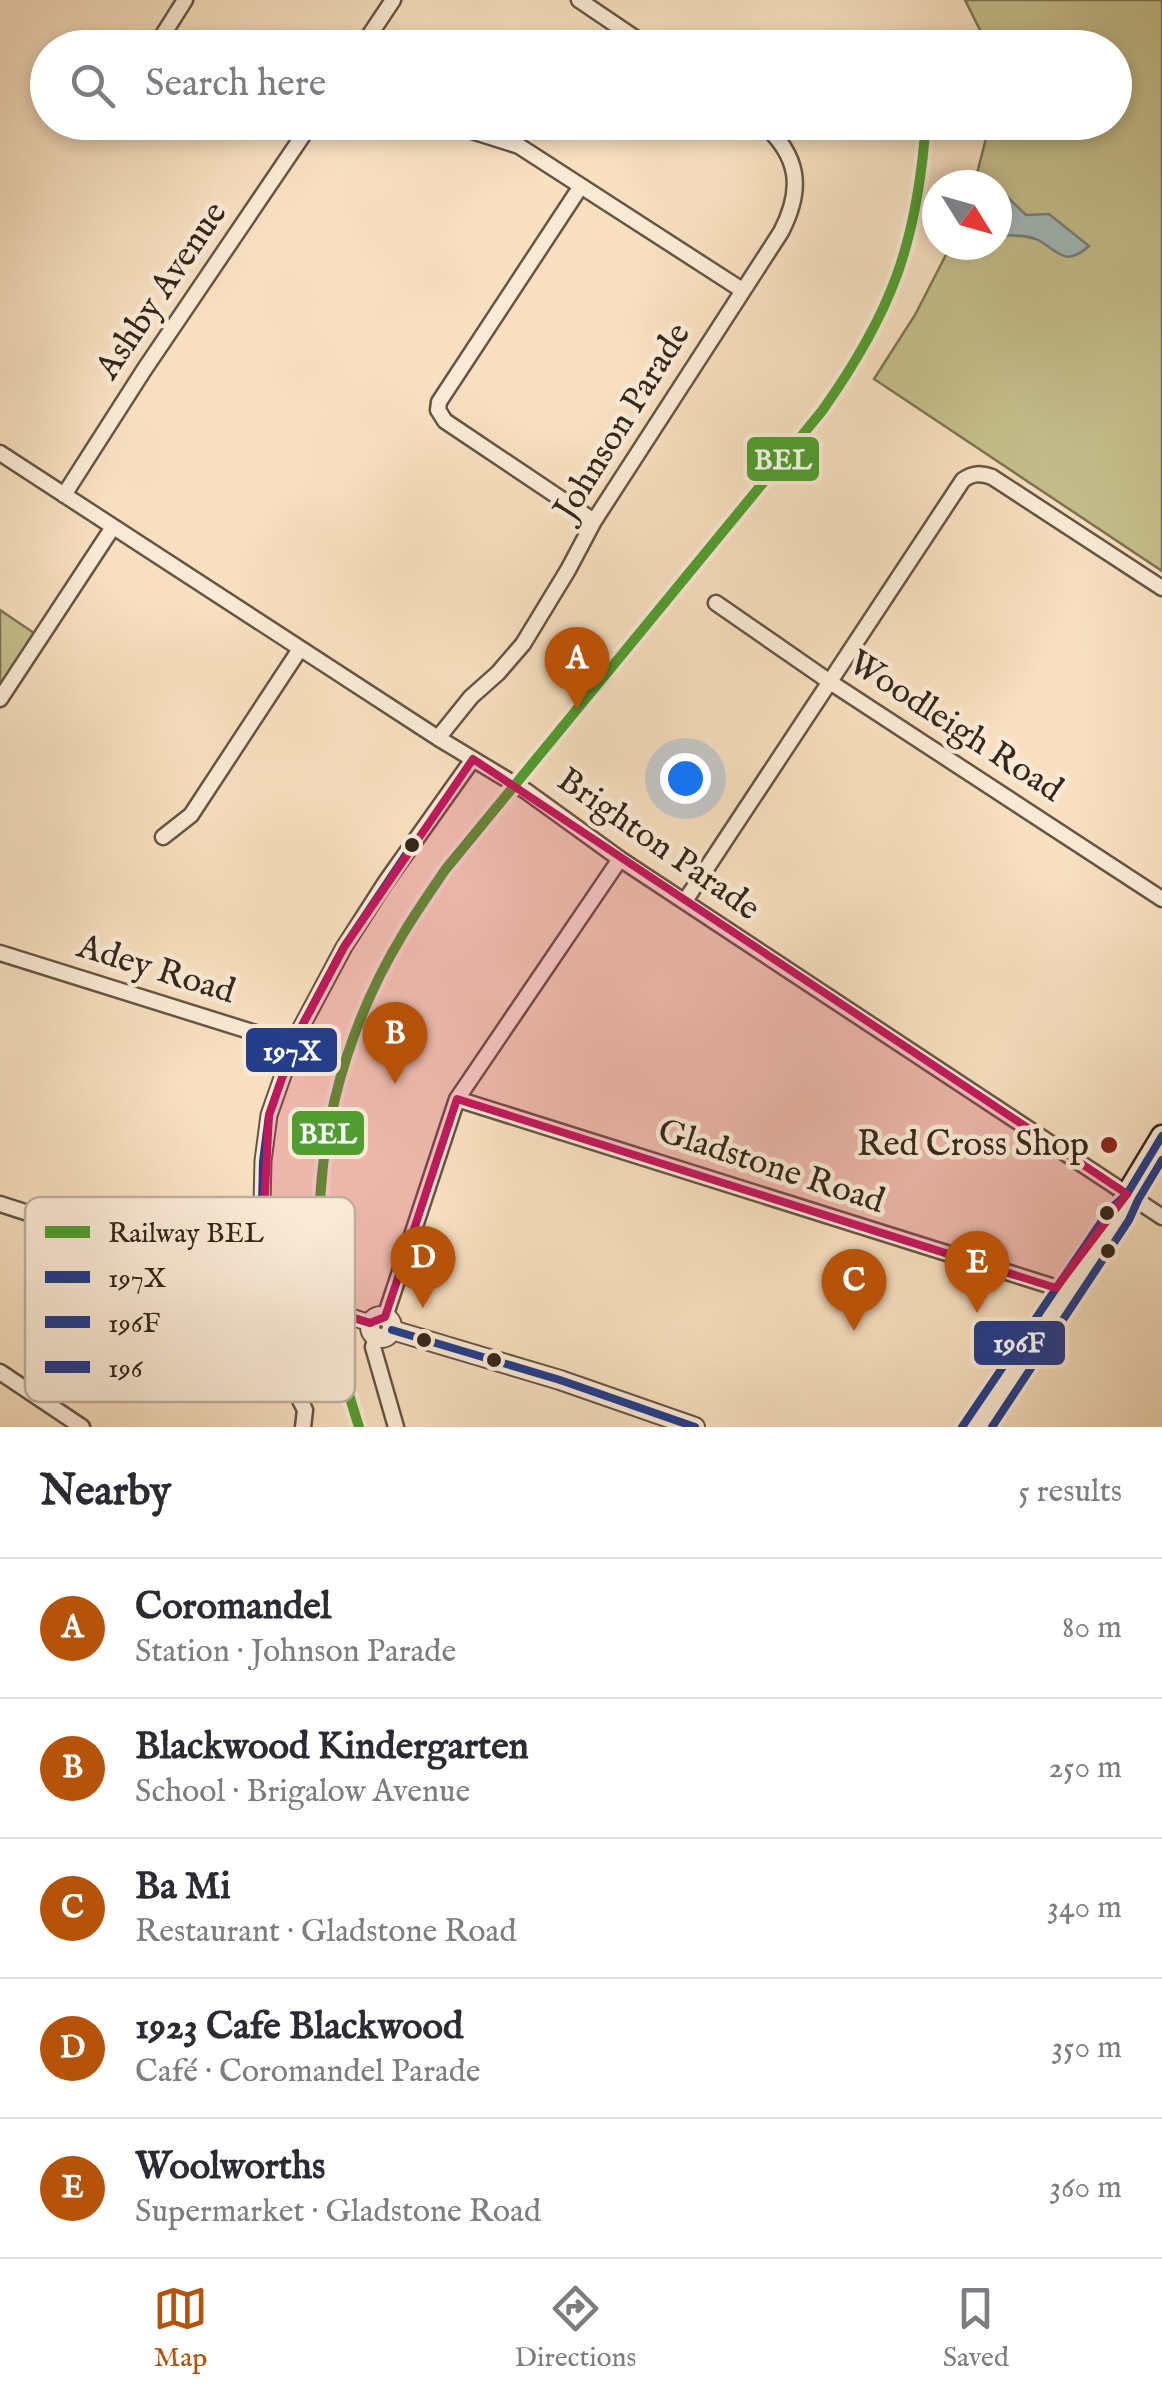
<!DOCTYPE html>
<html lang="en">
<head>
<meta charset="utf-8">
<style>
  body { margin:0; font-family:"IM FELL English",serif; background:#f7f7f7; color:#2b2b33 }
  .compass { position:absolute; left:922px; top:170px; width:90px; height:90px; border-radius:50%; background:#fff; box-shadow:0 5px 15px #0003; rotate:127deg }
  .you { position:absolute; left:685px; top:778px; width:35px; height:35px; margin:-25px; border:8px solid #fff; border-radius:50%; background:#1a73e8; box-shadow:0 0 0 15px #1a73e833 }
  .badge { display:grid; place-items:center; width:65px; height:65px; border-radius:50%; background:#b45309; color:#fff; font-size:32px; font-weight:700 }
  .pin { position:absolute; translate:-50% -82px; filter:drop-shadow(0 2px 5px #0008) }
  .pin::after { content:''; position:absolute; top:52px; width:35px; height:30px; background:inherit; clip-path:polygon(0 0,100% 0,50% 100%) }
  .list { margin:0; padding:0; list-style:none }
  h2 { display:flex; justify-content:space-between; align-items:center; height:130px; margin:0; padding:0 40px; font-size:42px }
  h2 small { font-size:32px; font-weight:400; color:#7c7c81 }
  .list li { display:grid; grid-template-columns:65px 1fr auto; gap:30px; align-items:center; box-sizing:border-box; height:140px; padding:0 40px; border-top:2px solid #e1e1e2 }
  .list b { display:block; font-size:38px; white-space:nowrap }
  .list p { margin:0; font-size:32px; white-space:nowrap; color:#7c7c81 }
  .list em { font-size:32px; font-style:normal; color:#7c7c81 }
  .icon { flex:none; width:55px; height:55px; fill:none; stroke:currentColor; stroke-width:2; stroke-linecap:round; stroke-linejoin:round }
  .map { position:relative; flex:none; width:1162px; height:1427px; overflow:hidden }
  .search { position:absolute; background:#fff; box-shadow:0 5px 15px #0003; left:30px; right:30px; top:30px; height:110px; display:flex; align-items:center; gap:25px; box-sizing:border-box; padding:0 35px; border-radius:55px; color:#7c7c81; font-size:38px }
  .sheet { height:830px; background:#fff }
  nav { display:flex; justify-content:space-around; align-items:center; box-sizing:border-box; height:140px; border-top:2px solid #e1e1e2; background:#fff; font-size:28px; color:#7c7c81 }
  nav a { display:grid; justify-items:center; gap:5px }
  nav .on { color:#b45309 }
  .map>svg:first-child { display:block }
</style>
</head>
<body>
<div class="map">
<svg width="1162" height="1427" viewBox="0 0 1162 1427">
  <rect width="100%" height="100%" fill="#f7dfbf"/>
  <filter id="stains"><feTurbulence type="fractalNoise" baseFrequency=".002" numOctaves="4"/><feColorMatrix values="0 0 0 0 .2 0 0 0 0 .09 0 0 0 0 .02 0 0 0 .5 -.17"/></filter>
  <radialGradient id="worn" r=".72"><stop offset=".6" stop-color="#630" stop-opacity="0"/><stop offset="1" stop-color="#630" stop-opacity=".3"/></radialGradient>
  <path fill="#c5bf8c" stroke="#7d7354" stroke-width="2.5" d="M965,0H1162V571L874,379L915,315L951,245H997V185H974L990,123L1114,122V48L985,47L984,38Z
    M0,610L40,637L0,699Z"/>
  <path fill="#a1babb" stroke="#767f7b" stroke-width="2.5" d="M997,187L1026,215L1049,214L1089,246C1064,268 1059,251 1038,240C1026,234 1010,236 997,235Z"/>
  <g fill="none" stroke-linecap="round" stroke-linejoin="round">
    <defs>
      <path id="minor" d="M579,0L650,48
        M161,38L185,0
        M361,48L393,0
        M443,122L519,146L742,290
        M581,186L439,402L438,410L445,421L594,521
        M0,453L438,738L526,791L620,859L1162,1217
        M64,495L144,370L312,122
        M716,603L830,682L1162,899
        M0,699L113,527
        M438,738L471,697L498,673L523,644L568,570L594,521L781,232C804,188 799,155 761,122
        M163,837L191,815L300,649
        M685,901L963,480C973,473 980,473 992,477L1162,588
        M0,953L294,1045
        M457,1099L1067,1291
        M0,1204L370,1323
        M385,1317L457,1099L620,859
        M376,1338L373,1347L396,1427
        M0,1372L82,1427
        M303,1427L305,1410L263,1327L260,1289L263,1161L269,1115L297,1035L344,947L385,883L473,759"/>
      <path id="tertiary" d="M370 1327a11 11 0 1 1 22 0a11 11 0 1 1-22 0Z
        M392,1330L560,1380L695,1427"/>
      <path id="secondary" d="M977,1427L1119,1213L1127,1194L1162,1136"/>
    </defs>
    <use href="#minor" stroke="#665545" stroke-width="19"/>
    <use href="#tertiary" stroke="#665545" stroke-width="22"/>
    <use href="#secondary" stroke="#35271c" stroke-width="25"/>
    <use href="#minor" stroke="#faead5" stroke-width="14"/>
    <use href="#tertiary" stroke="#faead5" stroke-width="18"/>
    <use href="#secondary" stroke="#faead5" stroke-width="20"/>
    <defs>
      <path id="bus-1" d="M260,1289L263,1161L269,1115L297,1035L344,947L415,841
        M260,1289L370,1323
        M392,1330L560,1380L695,1427"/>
      <path id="bus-2" d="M962,1427L1110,1209L1127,1194L1162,1136"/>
      <path id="bus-3" d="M992,1427L1129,1220L1138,1200L1162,1160"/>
    </defs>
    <use href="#bus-1" stroke="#faead5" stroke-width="15"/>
    <use href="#bus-2" stroke="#faead5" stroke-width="15"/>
    <use href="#bus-3" stroke="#faead5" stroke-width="15"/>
    <use href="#bus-1" stroke="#243e8c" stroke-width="8"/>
    <use href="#bus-2" stroke="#243e8c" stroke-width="8"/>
    <use href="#bus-3" stroke="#243e8c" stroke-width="8"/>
    <defs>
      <path id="rail-1" d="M359,1427C344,1378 328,1330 322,1278C310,1159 341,1036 403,934C416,912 431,891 445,870L822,411C892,312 917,244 926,122"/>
    </defs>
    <use href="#rail-1" stroke="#faead5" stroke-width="18"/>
    <use href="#rail-1" stroke="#509e2f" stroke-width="10"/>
  </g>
  <path fill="#c2185b" fill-opacity="0.2" stroke="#c2185b" stroke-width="8" stroke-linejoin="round" d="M473,759L1127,1194L1056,1288L457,1099L385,1317L370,1323L260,1289L269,1115L297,1035L344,947Z"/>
  <g fill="#35271c" stroke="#faead5" stroke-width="4">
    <circle cx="412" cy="845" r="9"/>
    <circle cx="1107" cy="1213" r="9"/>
    <circle cx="1108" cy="1251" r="9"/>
    <circle cx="424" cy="1340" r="9"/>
    <circle cx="494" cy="1360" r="9"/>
  </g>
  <circle fill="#8f2418" stroke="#faead5" stroke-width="4" cx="1109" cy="1145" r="10"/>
  <g text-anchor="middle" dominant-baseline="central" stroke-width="9" stroke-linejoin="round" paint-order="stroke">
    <g font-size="35" fill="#35271c" stroke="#faead5">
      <text transform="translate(162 291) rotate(-56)">Ashby Avenue</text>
      <text transform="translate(623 422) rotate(-58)">Johnson Parade</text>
      <text transform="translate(955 727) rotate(33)">Woodleigh Road</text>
      <text transform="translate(658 845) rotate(35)">Brighton Parade</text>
      <text transform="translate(156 970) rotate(17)">Adey Road</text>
      <text transform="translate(771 1167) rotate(18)">Gladstone Road</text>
    </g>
    <g font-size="35" fill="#35271c" stroke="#faead5" text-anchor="end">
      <text x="1089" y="1145">Red Cross Shop</text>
    </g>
  </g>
  <rect x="25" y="1197" width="330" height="205" rx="15" fill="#faead5" stroke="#bfb09e" stroke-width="2.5"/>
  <rect x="45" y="1226" width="45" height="12" fill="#509e2f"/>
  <rect x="45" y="1271" width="45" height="12" fill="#243e8c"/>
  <rect x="45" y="1316" width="45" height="12" fill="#243e8c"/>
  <rect x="45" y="1361" width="45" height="12" fill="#243e8c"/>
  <g font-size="28" fill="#35271c">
    <text x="108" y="1242">Railway BEL</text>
    <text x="108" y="1287">197X</text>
    <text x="108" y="1332">196F</text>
    <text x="108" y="1377">196</text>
  </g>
  <g stroke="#faead5" stroke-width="4">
    <rect x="745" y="435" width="76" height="48" rx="10" fill="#509e2f"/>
    <rect x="244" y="1026" width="95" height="48" rx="10" fill="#243e8c"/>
    <rect x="290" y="1109" width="76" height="48" rx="10" fill="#509e2f"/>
    <rect x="972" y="1319" width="95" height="48" rx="10" fill="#243e8c"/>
  </g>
  <g font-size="28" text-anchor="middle" font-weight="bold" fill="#fff">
    <text x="783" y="469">BEL</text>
    <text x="292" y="1060">197X</text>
    <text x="328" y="1143">BEL</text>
    <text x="1019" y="1352">196F</text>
  </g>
  <rect width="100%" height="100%" filter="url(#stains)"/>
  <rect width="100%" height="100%" fill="url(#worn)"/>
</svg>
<svg class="compass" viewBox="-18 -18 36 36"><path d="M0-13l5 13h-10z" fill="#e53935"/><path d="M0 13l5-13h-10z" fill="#7c7c81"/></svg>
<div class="you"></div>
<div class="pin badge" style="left:577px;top:709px">A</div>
<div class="pin badge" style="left:395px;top:1084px">B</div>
<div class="pin badge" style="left:854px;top:1331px">C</div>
<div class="pin badge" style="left:423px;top:1308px">D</div>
<div class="pin badge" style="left:977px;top:1313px">E</div>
<div class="search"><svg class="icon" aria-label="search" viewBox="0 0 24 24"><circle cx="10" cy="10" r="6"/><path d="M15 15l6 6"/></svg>Search here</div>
</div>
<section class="sheet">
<h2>Nearby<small>5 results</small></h2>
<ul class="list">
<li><span class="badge">A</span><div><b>Coromandel</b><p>Station · Johnson Parade</p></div><em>80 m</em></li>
<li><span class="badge">B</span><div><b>Blackwood Kindergarten</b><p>School · Brigalow Avenue</p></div><em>250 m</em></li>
<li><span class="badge">C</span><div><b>Ba Mi</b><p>Restaurant · Gladstone Road</p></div><em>340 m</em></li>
<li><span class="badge">D</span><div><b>1923 Cafe Blackwood</b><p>Café · Coromandel Parade</p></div><em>350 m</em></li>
<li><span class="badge">E</span><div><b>Woolworths</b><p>Supermarket · Gladstone Road</p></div><em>360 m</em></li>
</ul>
</section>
<nav>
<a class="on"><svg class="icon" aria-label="map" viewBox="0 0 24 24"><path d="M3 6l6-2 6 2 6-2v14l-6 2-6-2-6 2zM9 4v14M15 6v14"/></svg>Map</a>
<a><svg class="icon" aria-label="directions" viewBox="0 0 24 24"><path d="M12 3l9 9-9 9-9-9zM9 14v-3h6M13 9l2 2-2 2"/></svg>Directions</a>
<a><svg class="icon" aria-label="saved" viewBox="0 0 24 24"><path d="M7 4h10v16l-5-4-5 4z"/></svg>Saved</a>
</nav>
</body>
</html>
